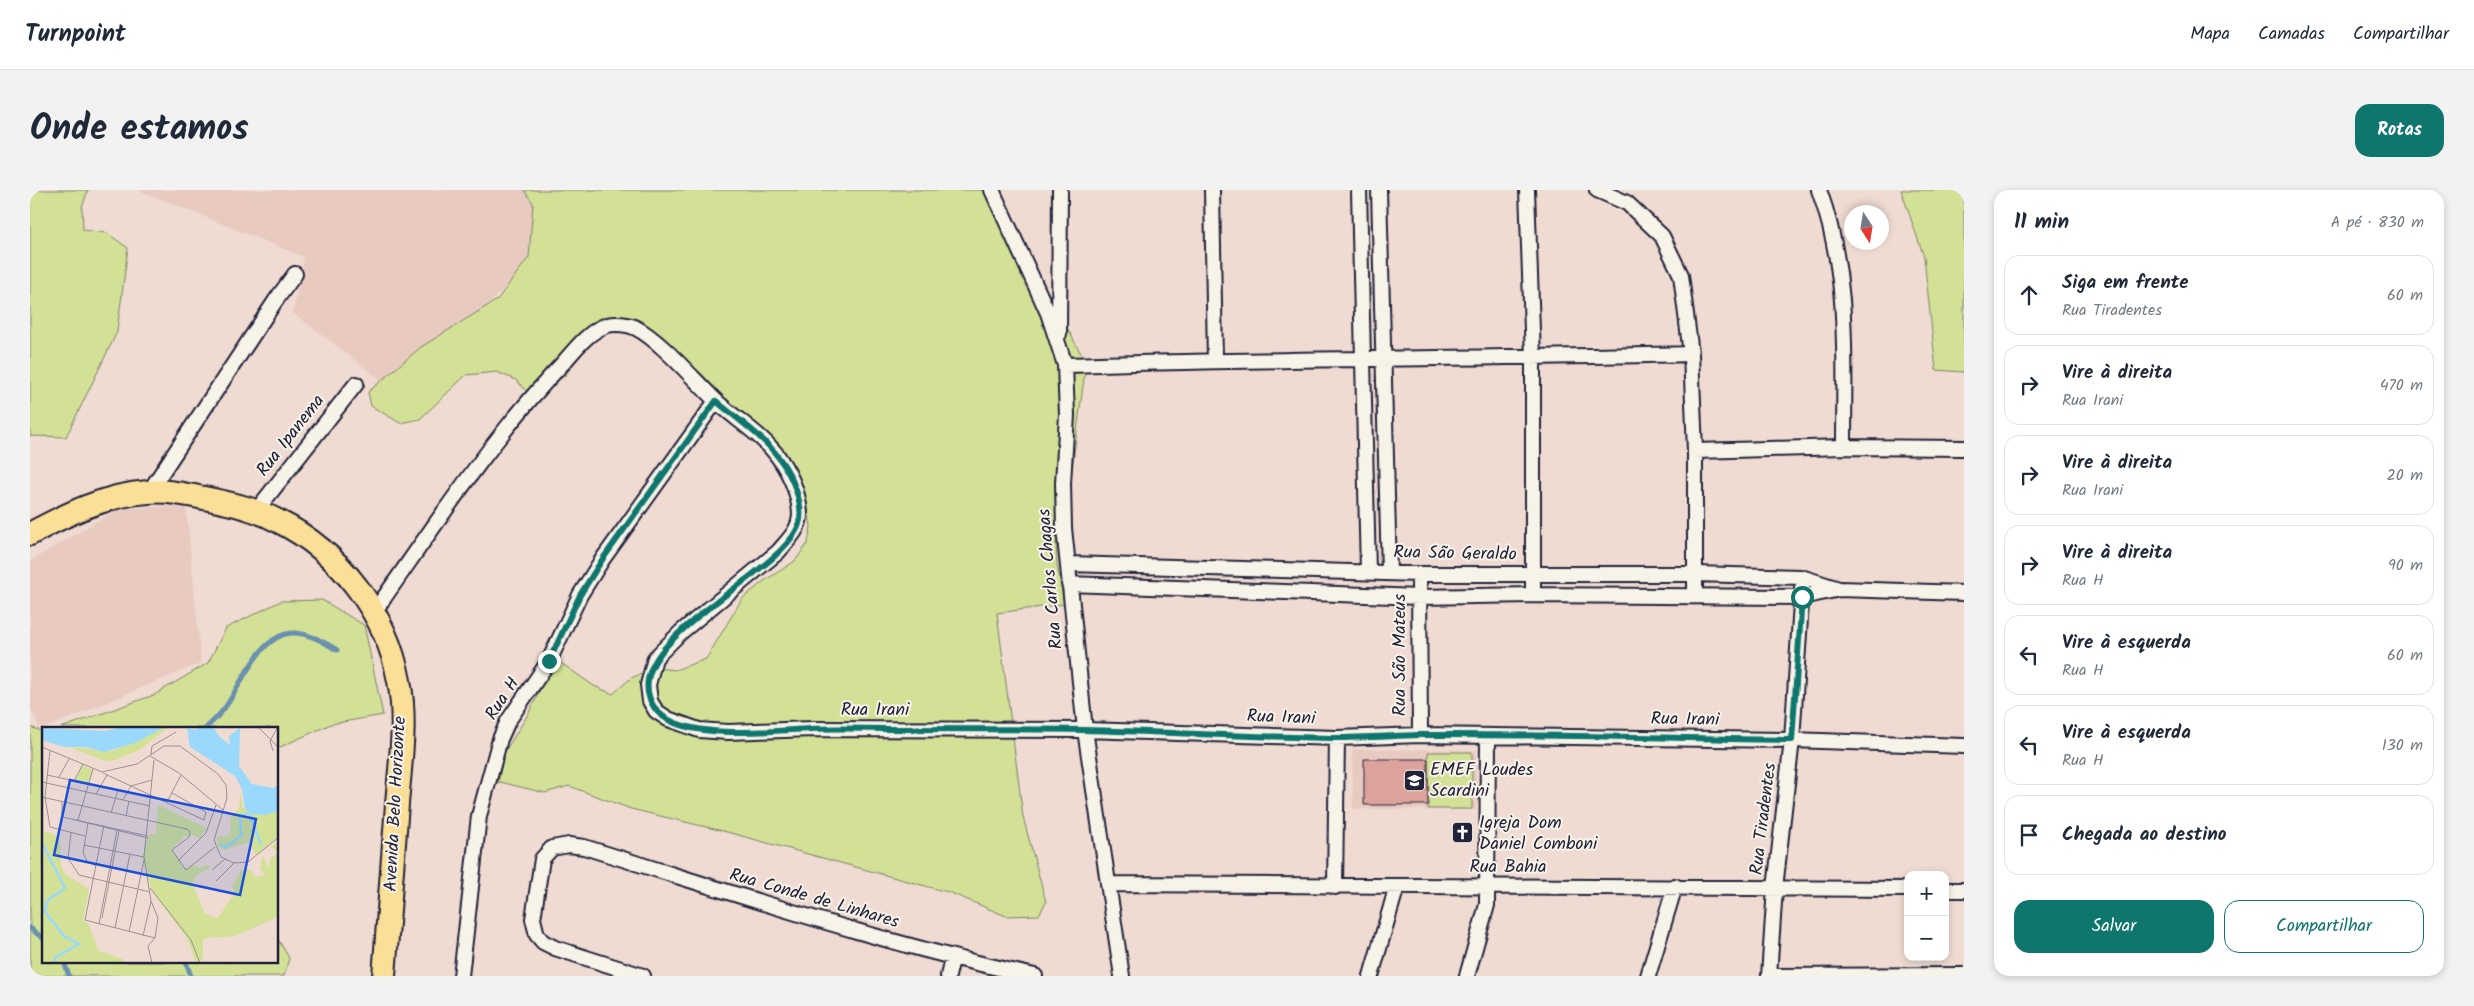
<!DOCTYPE html>
<html lang="pt">
<head>
<meta charset="utf-8">
<style>
  body { margin:0; font-family:Kalam,sans-serif; background:#f2f2f3; color:#1f2937 }
  .controls { position:absolute; right:15px; bottom:15px; display:grid; overflow:hidden; border-radius:10px; box-shadow:0 2px 8px #0003 }
  .controls button { width:45px; height:45px; display:grid; place-items:center; padding:0; border:0; border-bottom:1px solid #e0e1e3; background:#fff; color:#1f2937; font:25px sans-serif }
  .compass { position:absolute; left:1814px; top:15px; width:45px; height:45px; border-radius:50%; background:#fff; box-shadow:0 2px 8px #0003; rotate:168deg }
  .stop { position:absolute; width:15px; height:15px; margin:-11px; border:4px solid #0f766e; border-radius:50%; background:#fff }
  .stop.end { background:#0f766e; border-color:#fff; box-shadow:0 1px 5px #0008 }
  .list { margin:0; padding:0; list-style:none }
  h2 { display:flex; justify-content:space-between; align-items:center; height:65px; margin:0; padding:0 20px; font-size:21px }
  h2 small { font-size:16px; font-weight:400; color:#747a83 }
  .list li { display:grid; grid-template-columns:32px 1fr auto; gap:15px; align-items:center; box-sizing:border-box; height:80px; margin:0 10px 10px; padding:0 10px; border:1px solid #e0e1e3; border-radius:15px }
  .list b { display:block; font-size:19px; white-space:nowrap }
  .list p { margin:0; font-size:16px; white-space:nowrap; color:#747a83 }
  .list em { font-size:16px; font-style:normal; color:#747a83 }
  .actions { display:flex; gap:10px; padding:15px 20px }
  .actions a { flex:1; padding:11px 0; border:1px solid #0f766e; border-radius:15px; text-align:center; font-size:18px; color:#0f766e }
  .actions .main { background:#0f766e; color:#fff }
  .icon { flex:none; width:28px; height:28px; fill:none; stroke:currentColor; stroke-width:2; stroke-linecap:round; stroke-linejoin:round }
  .map { position:relative; flex:none; width:1934px; height:786px; overflow:hidden; border-radius:15px }
  header { display:flex; align-items:center; gap:30px; box-sizing:border-box; height:70px; padding:0 25px; background:#fff; border-bottom:1px solid #e0e1e3 }
  header strong { font-size:24px }
  nav { display:flex; gap:28px; margin-inline-start:auto; font-size:18px }
  .intro { display:flex; align-items:center; justify-content:space-between; box-sizing:border-box; height:120px; padding:0 30px }
  h1 { margin:0; font-size:35px }
  .button { padding:12px 22px; border-radius:15px; background:#0f766e; color:#fff; font-size:18px; font-weight:700 }
  main { display:flex; gap:30px; padding:0 30px }
  aside { flex:1; background:#fff; border-radius:15px; box-shadow:0 2px 8px #0003 }
  .map>svg:first-child { display:block }
</style>
</head>
<body>
<header>
<strong>Turnpoint</strong>
<nav><a>Mapa</a><a>Camadas</a><a>Compartilhar</a></nav>
</header>
<div class="intro"><h1>Onde estamos</h1><a class="button">Rotas</a></div>
<main>
<div class="map">
<svg width="1934" height="786" viewBox="0 0 1934 786">
  <rect width="100%" height="100%" fill="#efdbd1"/>
  <filter id="ink" filterUnits="userSpaceOnUse"><feTurbulence type="fractalNoise" baseFrequency=".02" numOctaves="2"/><feDisplacementMap in="SourceGraphic" scale="10" xChannelSelector="R" yChannelSelector="G"/><feConvolveMatrix kernelMatrix="1 2 1 2 8 2 1 2 1" color-interpolation-filters="sRGB"/></filter>
  <g filter="url(#ink)">
    <path fill="#e9cac1" d="M108,0H501L534,36L371,205L263,123L274,67Z
      M156,314L171,473L11,540L0,517V371L86,320Z
      M1322,559L1446,560V620L1323,619Z"/>
    <path fill="#d2e195" stroke="#7a8268" d="M0,0H58L52,17L53,40L77,43L98,58L87,142L36,247L0,246Z
      M494,0H963L1056,173L1037,317L1026,353L1027,374L1034,414L967,423L993,627L1016,712L1009,725L976,726L921,703L697,642L601,619L539,596L515,603L470,592L468,593L474,563L499,523L525,469L564,496L583,504L601,488L626,478L645,480L676,469L712,409L734,391L765,371L778,353L781,336L776,310L745,264L607,136L582,135L558,152L535,186L501,206L486,190L467,182L436,185L390,229L370,233L341,216L338,202L391,157L467,110L499,67L503,13Z
      M1871,0H1934V182L1906,180L1894,67Z
      M292,410L334,435L353,525L301,534L248,558V538H31L124,505L178,473L196,438L251,411Z
      M0,537L14,542V772H248V749L259,768L254,786H0Z
      M1398,562H1442V619H1398Z"/>
    <g fill="none" stroke-linecap="round" stroke-linejoin="round">
      <path stroke="#6a90af" stroke-width="5" d="M176,538C183,531 191,524 196,516C212,493 231,442 265,443C281,444 294,452 307,460
        M0,738L14,749
        M34,772L39,786
        M156,772L161,786"/>
    </g>
    <path fill="#dca29b" stroke="#22223b" d="M1334,569H1398V615H1334Z"/>
    <g fill="none" stroke-linecap="round" stroke-linejoin="round">
      <defs>
        <path id="street" d="M962,0L1018,123L1035,175L1037,225L1033,293L1034,338L1055,540L1092,786
          M1182,0L1185,170
          M1329,0L1338,382
          M1349,0L1359,382
          M1497,0L1503,168V405
          M1567,0L1597,13L1632,46L1651,85L1661,164L1665,261V406
          M1789,0C1820,85 1814,168 1814,257
          M1029,144L1030,0
          M1035,175C1243,168 1452,169 1661,164
          M1665,261L1814,257L1934,258
          M119,302L246,110L265,84
          M226,321L326,194
          M1038,374L1389,384H1665L1771,387L1809,399
          M1389,384L1390,545
          M1039,394L1389,407L1503,405L1772,407L1810,399L1934,403
          M344,422C404,337 462,247 534,172C546,158 559,141 577,135C586,133 598,134 606,138C630,150 664,190 685,210C705,229 733,245 749,268C760,284 769,304 770,324C770,340 757,351 748,362L651,442L625,468L618,495L620,511L626,521L638,529L669,540L698,542L783,539L1055,540L1307,548L1390,545L1762,550L1934,556
          M1079,694L1878,699
          M1305,697L1307,548
          M1915,700H1934
          M431,786L449,626L470,549L478,531L519,471L550,405L572,370L686,211
          M613,786L525,758L513,752L507,745L503,729L512,669L522,658L539,655L554,657C704,703 852,754 1005,786
          M918,786L922,769
          M1341,786L1367,696
          M1437,786L1457,715L1458,546
          M1618,786L1645,696
          M1739,786L1745,698L1762,550L1772,398
          M1739,786L1934,785"/>
        <path id="primary" d="M0,344C37,324 75,305 118,302C138,300 159,305 179,309C203,314 226,319 248,331C309,361 357,424 369,491C377,531 370,574 367,614C363,671 358,729 354,786"/>
      </defs>
      <use href="#street" stroke="#22223b" stroke-width="18"/>
      <use href="#primary" stroke="#22223b" stroke-width="26"/>
      <use href="#street" stroke="#f7f3e8" stroke-width="14"/>
      <use href="#primary" stroke="#fbdf96" stroke-width="22"/>
    </g>
  </g>
  <g fill="none" stroke-linecap="round" stroke-linejoin="round" filter="url(#ink)">
    <path stroke="#0f766e" stroke-width="6" d="M519,471L550,405L572,370L686,211C707,229 733,246 749,268C761,284 775,314 769,334C753,386 582,453 624,517C647,553 744,540 781,539C809,538 838,539 866,539C929,539 991,539 1053,540C1137,542 1220,547 1303,548C1331,548 1360,546 1388,545C1513,544 1638,548 1762,550L1772,407"/>
  </g>
  <defs>
    <symbol id="school-square" viewBox="-11 -11 22 22"><rect x="-9" y="-9" width="18" height="18" rx="4" fill="#22223b" stroke="#f7f3e8"/><path d="M0-5L7-2L0 1L-7-2ZM-4 1L0 2.5L4 1V4Q0 6-4 4Z" fill="#fff"/></symbol>
    <symbol id="church-square" viewBox="-11 -11 22 22"><rect x="-9" y="-9" width="18" height="18" rx="4" fill="#22223b" stroke="#f7f3e8"/><path d="M-1.2-6h2.4v3.5h3.3v2.4h-3.3V6h-2.4V-.1h-3.3v-2.4h3.3Z" fill="#fff"/></symbol>
  </defs>
  <g fill-rule="evenodd">
    <use href="#school-square" x="1372" y="578" width="25" height="25"/>
    <use href="#church-square" x="1420" y="630" width="25" height="25"/>
  </g>
  <g text-anchor="middle" dominant-baseline="central" stroke-width="4" stroke-linejoin="round" paint-order="stroke">
    <g font-size="18" fill="#22223b" stroke="#f7f3e8">
      <text transform="translate(261 246) rotate(-52)">Rua Ipanema</text>
      <text transform="translate(1425 364) rotate(1)">Rua São Geraldo</text>
      <text transform="translate(1021 389) rotate(-95)">Rua Carlos Chagas</text>
      <text transform="translate(1370 465) rotate(-90)">Rua São Mateus</text>
      <text transform="translate(473 509) rotate(-57)">Rua H</text>
      <text x="845" y="520">Rua Irani</text>
      <text transform="translate(1251 528) rotate(2)">Rua Irani</text>
      <text transform="translate(1655 530) rotate(1)">Rua Irani</text>
      <text transform="translate(366 614) rotate(-87)">Avenida Belo Horizonte</text>
      <text transform="translate(1734 629) rotate(-83)">Rua Tiradentes</text>
      <text x="1478" y="677">Rua Bahia</text>
      <text transform="translate(784 709) rotate(16)">Rua Conde de Linhares</text>
    </g>
    <g font-size="18" fill="#22223b" stroke="#f7f3e8" text-anchor="start">
      <text x="1400" y="580">EMEF Loudes<tspan x="1400" dy="21">Scardini</tspan></text>
      <text x="1449" y="633">Igreja Dom<tspan x="1449" dy="21">Daniel Comboni</tspan></text>
    </g>
  </g>
  <g transform="translate(12 537)">
    <rect width="236" height="236" fill="#efdbd1"/>
    <path d="M121,1H126L97,23L74,33L63,34L27,20L70,24ZM40,38L51,43L46,56L33,53ZM199,64L200,79L206,85L223,88L236,84V110L214,128L207,115L182,123L175,119V110L185,109L188,106L189,89L197,82ZM116,78L165,101L157,112L152,108L143,109L130,122L142,142L154,138L157,141L165,138L169,140L155,148L150,156L163,187L171,190L176,191L193,165L190,160L199,143H208L214,150L224,148L218,142L220,131L222,129L226,142L228,132L236,126L229,120L236,114V190L193,209L165,211L161,213V232L154,236L146,213L110,164L100,130L107,107H114ZM2,105H8L18,112L19,139L23,147L47,162L41,194L46,196L57,224L81,232L80,236H0Z" fill="#d2e195"/>
    <path d="M0,1L63,4L77,1H121L93,16L62,25L43,20H22L0,13ZM145,1L154,3L155,1H172L177,9L188,18L187,9L198,1L197,39L210,57L231,61L236,58V84L223,88L209,87L203,82L200,62L193,49L148,20Z" fill="#9ad9fc"/>
    <path fill="none" stroke="#9ad9fc" stroke-width="2.5" d="M208,87L219,118M0,116L23,161L5,174L3,185L22,209L37,217L14,230L11,236M178,117L184,120L199,109L198,89L207,86"/>
    <path fill="none" stroke="#9d9195" stroke-width="1" d="M217,1L235,19M0,20L60,45L95,37L122,19H138L176,47L184,58L185,71L172,113L179,130L192,136L206,135L237,110M8,23L3,70L8,100L43,109M231,24L228,14L235,1M109,27L110,19L134,5M108,29L137,46L181,83M112,33L102,130L109,174L116,191L113,211M61,46L162,93L164,85L130,66M5,48L47,57M17,50L27,32M32,54L41,37M0,55L108,79M54,67L65,48M0,70L145,102L148,105L147,110L130,123L144,143L173,120M81,73L89,59L110,53M20,74V90L106,109M125,75L139,48M69,86L76,63M84,89L87,74M34,93L106,111M36,93L51,42M46,96L41,126L45,134L54,139M62,98L43,193L113,211M29,106L26,131L37,148L108,165M42,118L102,130M136,134L164,106L174,78M170,143L183,132M174,154L192,136M108,161L149,213L158,236M60,191L77,104M57,197L75,103M73,201L88,127M87,205L102,133M101,209L109,174M110,236L106,219L113,211"/>
    <path fill="#1d4ed8" fill-opacity="0.15" stroke="#1d4ed8" stroke-width="2.5" d="M28,53L214,92L198,168L12,128Z"/>
    <rect width="236" height="236" fill="none" stroke="#22223b" stroke-width="2.5"/>
  </g>
</svg>
<div class="controls">
<button>+</button>
<button>−</button>
</div>
<svg class="compass" viewBox="-18 -18 36 36"><path d="M0-13l5 13h-10z" fill="#e53935"/><path d="M0 13l5-13h-10z" fill="#747a83"/></svg>
<div class="stop" style="left:1772px;top:407px"></div>
<div class="stop end" style="left:519px;top:471px"></div>
</div>
<aside>
<h2>11 min<small>A pé · 830 m</small></h2>
<ul class="list">
<li><svg class="icon" aria-label="ahead" viewBox="0 0 24 24"><path d="M12 20V5M6 11l6-6 6 6"/></svg><div><b>Siga em frente</b><p>Rua Tiradentes</p></div><em>60 m</em></li>
<li><svg class="icon" aria-label="right" viewBox="0 0 24 24"><path d="M7 20v-9h11M14 6l5 5-5 5"/></svg><div><b>Vire à direita</b><p>Rua Irani</p></div><em>470 m</em></li>
<li><svg class="icon" aria-label="right" viewBox="0 0 24 24"><path d="M7 20v-9h11M14 6l5 5-5 5"/></svg><div><b>Vire à direita</b><p>Rua Irani</p></div><em>20 m</em></li>
<li><svg class="icon" aria-label="right" viewBox="0 0 24 24"><path d="M7 20v-9h11M14 6l5 5-5 5"/></svg><div><b>Vire à direita</b><p>Rua H</p></div><em>90 m</em></li>
<li><svg class="icon" aria-label="left" viewBox="0 0 24 24"><path d="M17 20v-9H6M10 6l-5 5 5 5"/></svg><div><b>Vire à esquerda</b><p>Rua H</p></div><em>60 m</em></li>
<li><svg class="icon" aria-label="left" viewBox="0 0 24 24"><path d="M17 20v-9H6M10 6l-5 5 5 5"/></svg><div><b>Vire à esquerda</b><p>Rua H</p></div><em>130 m</em></li>
<li><svg class="icon" aria-label="arrive" viewBox="0 0 24 24"><path d="M6 21V4h12l-3 4 3 4H6"/></svg><div><b>Chegada ao destino</b></div></li>
</ul>
<div class="actions"><a class="main">Salvar</a><a>Compartilhar</a></div>
</aside>
</main>
</body>
</html>
